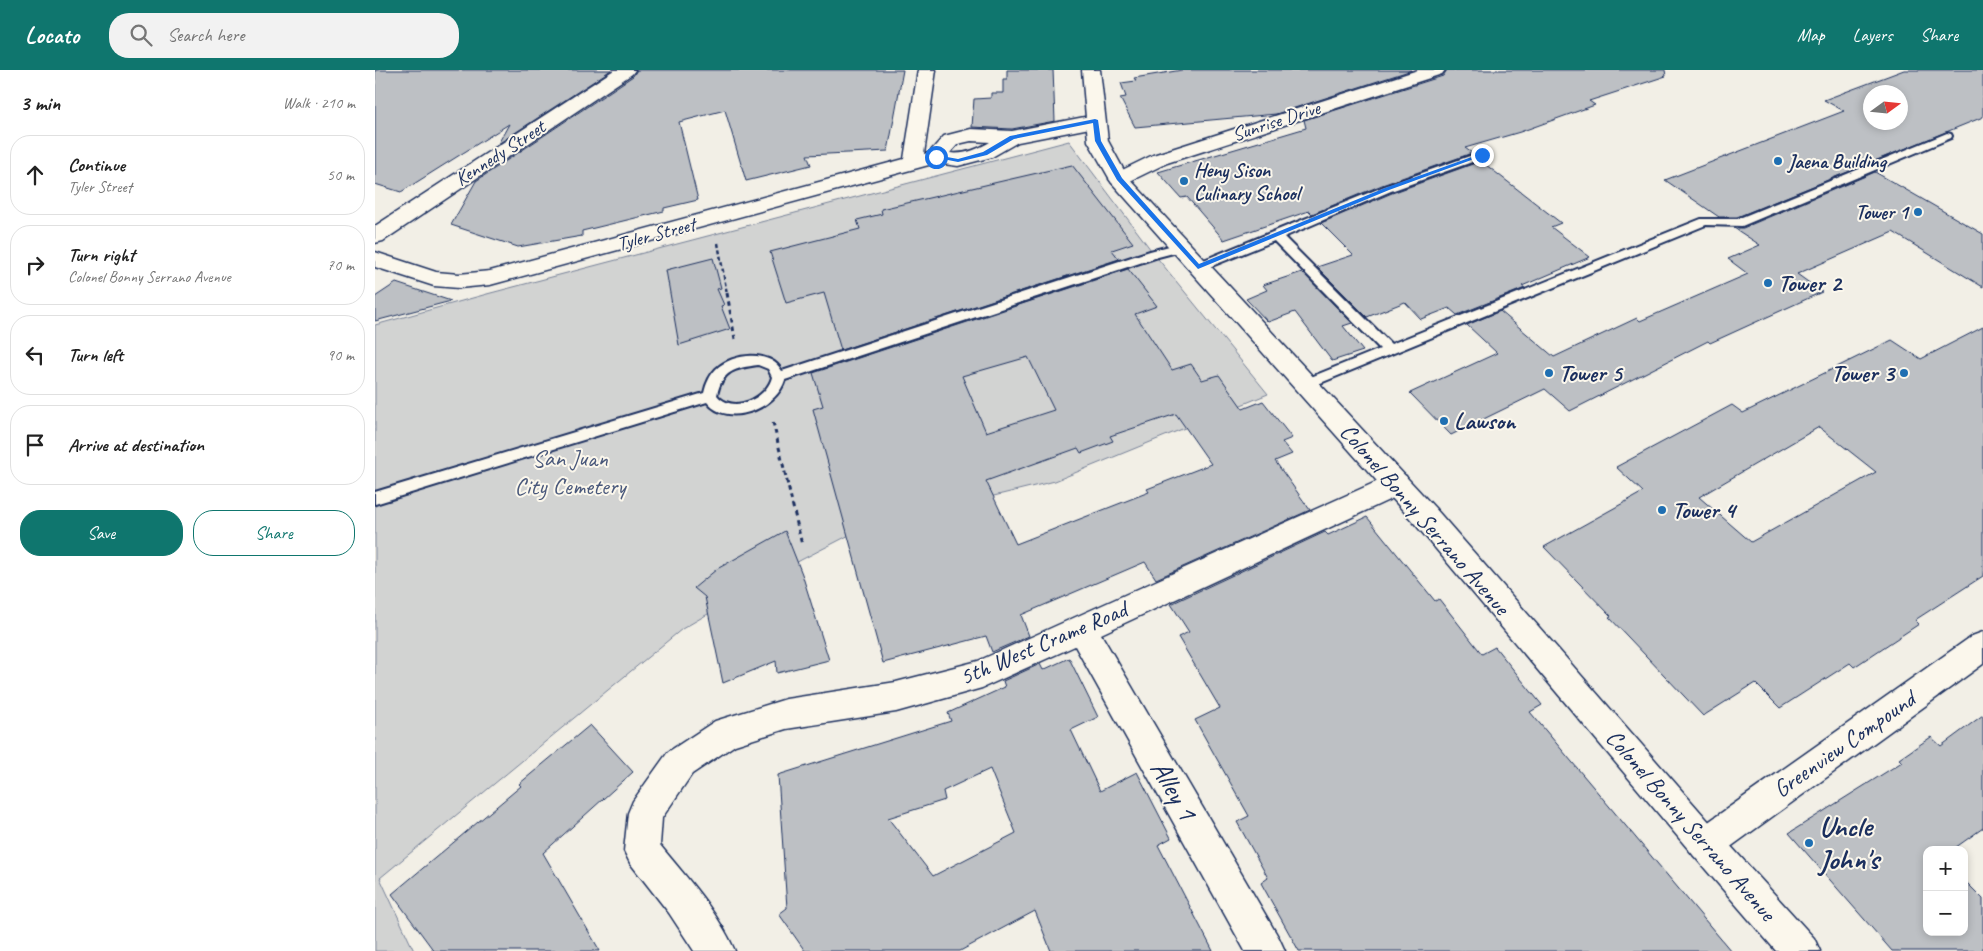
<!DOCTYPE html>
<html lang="en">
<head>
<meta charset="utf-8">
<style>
  body { margin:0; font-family:Caveat,sans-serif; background:#f2f2f2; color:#222 }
  .controls { position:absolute; right:15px; bottom:15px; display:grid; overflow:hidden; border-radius:10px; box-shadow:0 2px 8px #0003 }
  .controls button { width:45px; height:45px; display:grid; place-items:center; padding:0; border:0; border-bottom:1px solid #e0e0e0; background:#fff; color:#222; font:25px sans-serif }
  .compass { position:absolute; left:1488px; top:15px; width:45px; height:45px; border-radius:50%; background:#fff; box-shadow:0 2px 8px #0003; rotate:75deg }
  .stop { position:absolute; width:15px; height:15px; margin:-11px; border:4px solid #1a73e8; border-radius:50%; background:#fff }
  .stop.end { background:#1a73e8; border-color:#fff; box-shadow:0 1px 5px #0008 }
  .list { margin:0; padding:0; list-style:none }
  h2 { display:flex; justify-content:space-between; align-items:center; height:65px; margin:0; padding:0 20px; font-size:21px }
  h2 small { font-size:16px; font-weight:400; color:#767676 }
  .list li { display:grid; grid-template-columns:32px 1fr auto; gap:15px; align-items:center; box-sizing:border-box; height:80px; margin:0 10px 10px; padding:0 10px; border:1px solid #e0e0e0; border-radius:20px }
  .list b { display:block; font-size:19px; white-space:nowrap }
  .list p { margin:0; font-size:16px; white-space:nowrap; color:#767676 }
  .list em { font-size:16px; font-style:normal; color:#767676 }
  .actions { display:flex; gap:10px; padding:15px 20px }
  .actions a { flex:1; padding:11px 0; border:1px solid #0f766e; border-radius:20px; text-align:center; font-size:18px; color:#0f766e }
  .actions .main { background:#0f766e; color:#fff }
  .icon { flex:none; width:28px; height:28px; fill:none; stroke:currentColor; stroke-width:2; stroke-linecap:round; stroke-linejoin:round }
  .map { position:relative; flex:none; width:1608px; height:881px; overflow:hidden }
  header { display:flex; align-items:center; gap:30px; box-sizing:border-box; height:70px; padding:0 25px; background:#0f766e; color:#fff }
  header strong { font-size:24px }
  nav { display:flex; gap:28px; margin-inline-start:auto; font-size:18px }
  .search { width:350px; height:45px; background:#f2f2f2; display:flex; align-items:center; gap:12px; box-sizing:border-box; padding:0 18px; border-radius:20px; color:#767676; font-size:19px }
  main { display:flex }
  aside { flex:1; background:#fff }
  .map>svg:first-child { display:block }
</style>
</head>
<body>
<header>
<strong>Locato</strong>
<div class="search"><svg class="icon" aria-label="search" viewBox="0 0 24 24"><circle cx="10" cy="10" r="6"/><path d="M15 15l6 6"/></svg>Search here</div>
<nav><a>Map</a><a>Layers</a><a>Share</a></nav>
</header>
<main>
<aside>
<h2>3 min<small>Walk · 210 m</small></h2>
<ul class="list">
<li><svg class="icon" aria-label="ahead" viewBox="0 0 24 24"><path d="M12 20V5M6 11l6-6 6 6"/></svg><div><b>Continue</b><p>Tyler Street</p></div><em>50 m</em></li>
<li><svg class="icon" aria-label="right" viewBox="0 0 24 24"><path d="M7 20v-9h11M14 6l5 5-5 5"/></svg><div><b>Turn right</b><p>Colonel Bonny Serrano Avenue</p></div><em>70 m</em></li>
<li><svg class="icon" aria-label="left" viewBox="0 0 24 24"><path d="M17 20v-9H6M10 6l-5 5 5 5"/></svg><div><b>Turn left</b></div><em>90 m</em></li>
<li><svg class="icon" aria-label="arrive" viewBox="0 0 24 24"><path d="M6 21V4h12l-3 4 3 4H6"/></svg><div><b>Arrive at destination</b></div></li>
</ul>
<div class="actions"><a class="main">Save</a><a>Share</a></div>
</aside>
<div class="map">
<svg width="1608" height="881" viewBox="0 0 1608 881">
  <rect width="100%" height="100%" fill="#f2efe6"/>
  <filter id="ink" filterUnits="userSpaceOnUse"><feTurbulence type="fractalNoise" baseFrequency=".02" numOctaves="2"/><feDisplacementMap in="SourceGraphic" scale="10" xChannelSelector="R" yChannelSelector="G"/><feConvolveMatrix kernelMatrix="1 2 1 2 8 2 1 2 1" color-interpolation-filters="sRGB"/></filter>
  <g filter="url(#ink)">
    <path fill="#d2d3d2" stroke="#768198" d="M694,71L779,184L893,324L680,411L488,458L426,490L307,559L5,808L39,881H0V255L112,224Z"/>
    <path fill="#bdc0c4" stroke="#1b2f5e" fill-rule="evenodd" d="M0,0H236L123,74L134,54L26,122L0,114Z
      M262,0H528L513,81L432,85L436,95L371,111L350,40L304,52L323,130L289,138V141L207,161V166L143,177L76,155L101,111L258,6Z
      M632,0H678L680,51L637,59L597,57L599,29L616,28V23H628V9H632Z
      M807,0H1037L901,44L760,57L745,28L751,27L746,13L761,11L759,8Z
      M1072,0H1290L1291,6L1214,31L1220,35L1145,62L1090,78L1097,83L1007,115L937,144L934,141L849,170L812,127L806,128L783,102L931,58L929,50L1068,6Z
      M1529,0H1608V47L1362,147H1344L1290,110L1469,41L1449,30ZM1496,22H1526V52H1496Z
      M1106,91L1186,153L1176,157L1215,187L1147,216L1150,218L1082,245L1074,238L1046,249L1030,232L992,247L942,197L978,185L946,153L1017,123Z
      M697,95L758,173L737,180L744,189L466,280L449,223L411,233L395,182L485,159L482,150L507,144L506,139Z
      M1500,102L1608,164V217L1518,162L1422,204L1447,222L1335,273L1333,271L1195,341L1170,319L1076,365L1035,323L1122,283L1092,255L1125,241L1179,287L1262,248L1265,251L1373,204L1353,189L1385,175L1359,158H1368Z
      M338,188L346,218L342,219L349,235L346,236L355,259L304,275L291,200Z
      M753,199L782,236L760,244L797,300L816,294L827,310L844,305L868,339L888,331L917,368L907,372L917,384L900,391L935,440L781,509L770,492L646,545L654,566L617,582L611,566L508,593L438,339L448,336L438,303ZM653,287L679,340L611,362L587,306ZM801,344L836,394L772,419L774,422L641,474L611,411L703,378L706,383L738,371L735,366Z
      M927,202L977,253L968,256L988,281L957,291L920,242L893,252L871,229L892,220L888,215Z
      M21,213L76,231L0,251V227Z
      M1608,257V506L1540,550L1544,554L1479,597L1475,593L1405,638L1380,613L1328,646L1234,547L1236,546L1169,477L1268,422L1241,397L1357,335L1368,343L1517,270L1546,289ZM1444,357L1501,402L1376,472L1324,427Z
      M992,447L1060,531L1064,529L1107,584L1120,577L1167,635L1155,642L1356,881H924L886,813L893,808L862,752L874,746L820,650L845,638L803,567L814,562L796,534L950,462L953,465Z
      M410,461L427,504L454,590L402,603L401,591L348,613L330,527L319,518L342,499Z
      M694,588L723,647L696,660L725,721L762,702L796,768L783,775L838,881H676L660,841L585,881H430L404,844L412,838L403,705L576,651L573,643L630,617L628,611L665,594L668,600ZM615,699L641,763L558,806L513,748L570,730L568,721Z
      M1608,645V758L1577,780H1552V862H1589V810L1608,829V881H1517L1414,763L1527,692L1524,689L1556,667L1566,676Z
      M215,655L258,702L168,783L225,881H59L17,824L146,716L144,714Z"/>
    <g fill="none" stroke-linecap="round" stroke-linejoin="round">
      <defs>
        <path id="service" d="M1572,63L1576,64L1577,66L1576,68L1367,156L1331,155L931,319L926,317L924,314L926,311L1005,279L899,171L827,200H819L817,197L819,194L1008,117L1103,83H1111L1112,85L1111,87L1016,121L909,167L1016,274L1326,149H1362Z
          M806,173L812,177L810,180L783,187L410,310C402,338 353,359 332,332L0,434V422L329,323C331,314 335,305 341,299C358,283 395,279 407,301L775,181ZM383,295L393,299L397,307C392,328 358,345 342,325C347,301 360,298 383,295Z"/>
        <path id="minor" d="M239,0H260L257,4L8,171L0,173V156Z
          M543,0H561L549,84L554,83L569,66L596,59L637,61L720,45L727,47L729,51L727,55L720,57L643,72L617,87L583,96L561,93L115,215L84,218L59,216L0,197V182L61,202L84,204L115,201L529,89ZM596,71L615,72C603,79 590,85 575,83L583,74Z
          M1043,0H1070L1067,4L792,93L751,113L744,115L737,113L734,109L737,105L778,85Z
          M1021,403L1031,406L1034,414L1031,422L726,564L904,868L910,881H870L700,576L607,618L521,642L411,659L360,675L317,704L287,748L285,775C312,808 343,842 360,881H319L294,843L255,793L249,781L253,743L258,731L293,682L340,651L411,629L521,612L603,591Z
          M1608,562V594L1343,786L1331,792L1319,786L1313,774L1319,762L1597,566Z"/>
        <path id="secondary" d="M707,0H725L733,71L752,106L1060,438L1343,762L1439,868L1445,881H1401L1319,786L1040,454L737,113L713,71Z"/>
      </defs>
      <use href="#service" stroke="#1b2f5e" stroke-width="4"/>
      <use href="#minor" stroke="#1b2f5e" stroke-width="3"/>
      <use href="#secondary" stroke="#1b2f5e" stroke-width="3"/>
      <path stroke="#1b2f5e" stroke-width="2.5" stroke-dasharray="4 2.5" stroke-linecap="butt" d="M343,173L352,224"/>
      <path stroke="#1b2f5e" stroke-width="3" stroke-dasharray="4.5 4" stroke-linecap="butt" d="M352,223L360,269
        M398,352L427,475"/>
      <use href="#service" fill="#fbf7ec" fill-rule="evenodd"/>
      <use href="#minor" fill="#fbf7ec" fill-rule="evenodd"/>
      <use href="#secondary" fill="#fbf7ec" fill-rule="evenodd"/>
    </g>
  </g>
  <path fill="#1a73e8" d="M720,49L723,50L726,71L747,108L824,194L1010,118L1105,84L1110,85L1014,120L823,199L742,110L720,71L718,53L639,69L612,85L583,92L558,87L561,85L583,89L608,82L635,66Z"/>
  <g fill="#1f6fb2" stroke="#fbf7ec" stroke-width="2">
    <circle cx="1403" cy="91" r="5"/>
    <circle cx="809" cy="111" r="5"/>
    <circle cx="1543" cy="142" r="5"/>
    <circle cx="1393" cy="213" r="5"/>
    <circle cx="1174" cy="303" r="5"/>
    <circle cx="1529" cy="303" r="5"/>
    <circle cx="1069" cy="351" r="5"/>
    <circle cx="1287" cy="440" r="5"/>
    <circle cx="1434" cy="773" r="5"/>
  </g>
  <g text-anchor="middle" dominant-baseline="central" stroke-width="4" stroke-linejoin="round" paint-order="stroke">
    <g font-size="20" fill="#1b2f5e" stroke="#fbf7ec">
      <text transform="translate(901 51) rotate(-18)">Sunrise Drive</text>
      <text transform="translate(125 83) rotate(-33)">Kennedy Street</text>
      <text transform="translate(281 164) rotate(-15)">Tyler Street</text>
    </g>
    <g font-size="20" font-weight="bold" fill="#1b2f5e" stroke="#fbf7ec" text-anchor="start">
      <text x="1413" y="91">Jaena Building</text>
      <text x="819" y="100">Heny Sison<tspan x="819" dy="23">Culinary School</tspan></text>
      <text x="1533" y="142" text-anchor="end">Tower 1</text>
    </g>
    <g font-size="24" font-weight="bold" fill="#1b2f5e" stroke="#fbf7ec" text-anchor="start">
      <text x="1403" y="213">Tower 2</text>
      <text x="1184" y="303">Tower 5</text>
      <text x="1519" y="303" text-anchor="end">Tower 3</text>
      <text x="1079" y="351">Lawson</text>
      <text x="1297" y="440">Tower 4</text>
    </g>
    <g font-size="24" fill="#49587b" stroke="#fbf7ec">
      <text x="195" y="388">San Juan<tspan x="195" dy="28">City Cemetery</tspan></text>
    </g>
    <g font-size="24" fill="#1b2f5e" stroke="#fbf7ec">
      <text transform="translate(1050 449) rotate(49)">Colonel Bonny Serrano Avenue</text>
      <text transform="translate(668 573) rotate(-23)">5th West Crame Road</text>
      <text transform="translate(1469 674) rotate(-35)">Greenview Compound</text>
      <text transform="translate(1316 755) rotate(49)">Colonel Bonny Serrano Avenue</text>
    </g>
    <g font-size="29" fill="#1b2f5e" stroke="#fbf7ec">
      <text transform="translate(799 720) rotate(60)">Alley 1</text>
    </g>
    <g font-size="29" font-weight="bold" fill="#1b2f5e" stroke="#fbf7ec" text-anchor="start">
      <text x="1444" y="756">Uncle<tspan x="1444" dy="33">John's</tspan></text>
    </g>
  </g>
</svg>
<div class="controls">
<button>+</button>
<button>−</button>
</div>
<svg class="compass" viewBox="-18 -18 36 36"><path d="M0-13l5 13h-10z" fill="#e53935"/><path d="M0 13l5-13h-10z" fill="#767676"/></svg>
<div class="stop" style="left:561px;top:87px"></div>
<div class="stop end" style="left:1107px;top:85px"></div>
</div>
</main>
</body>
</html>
